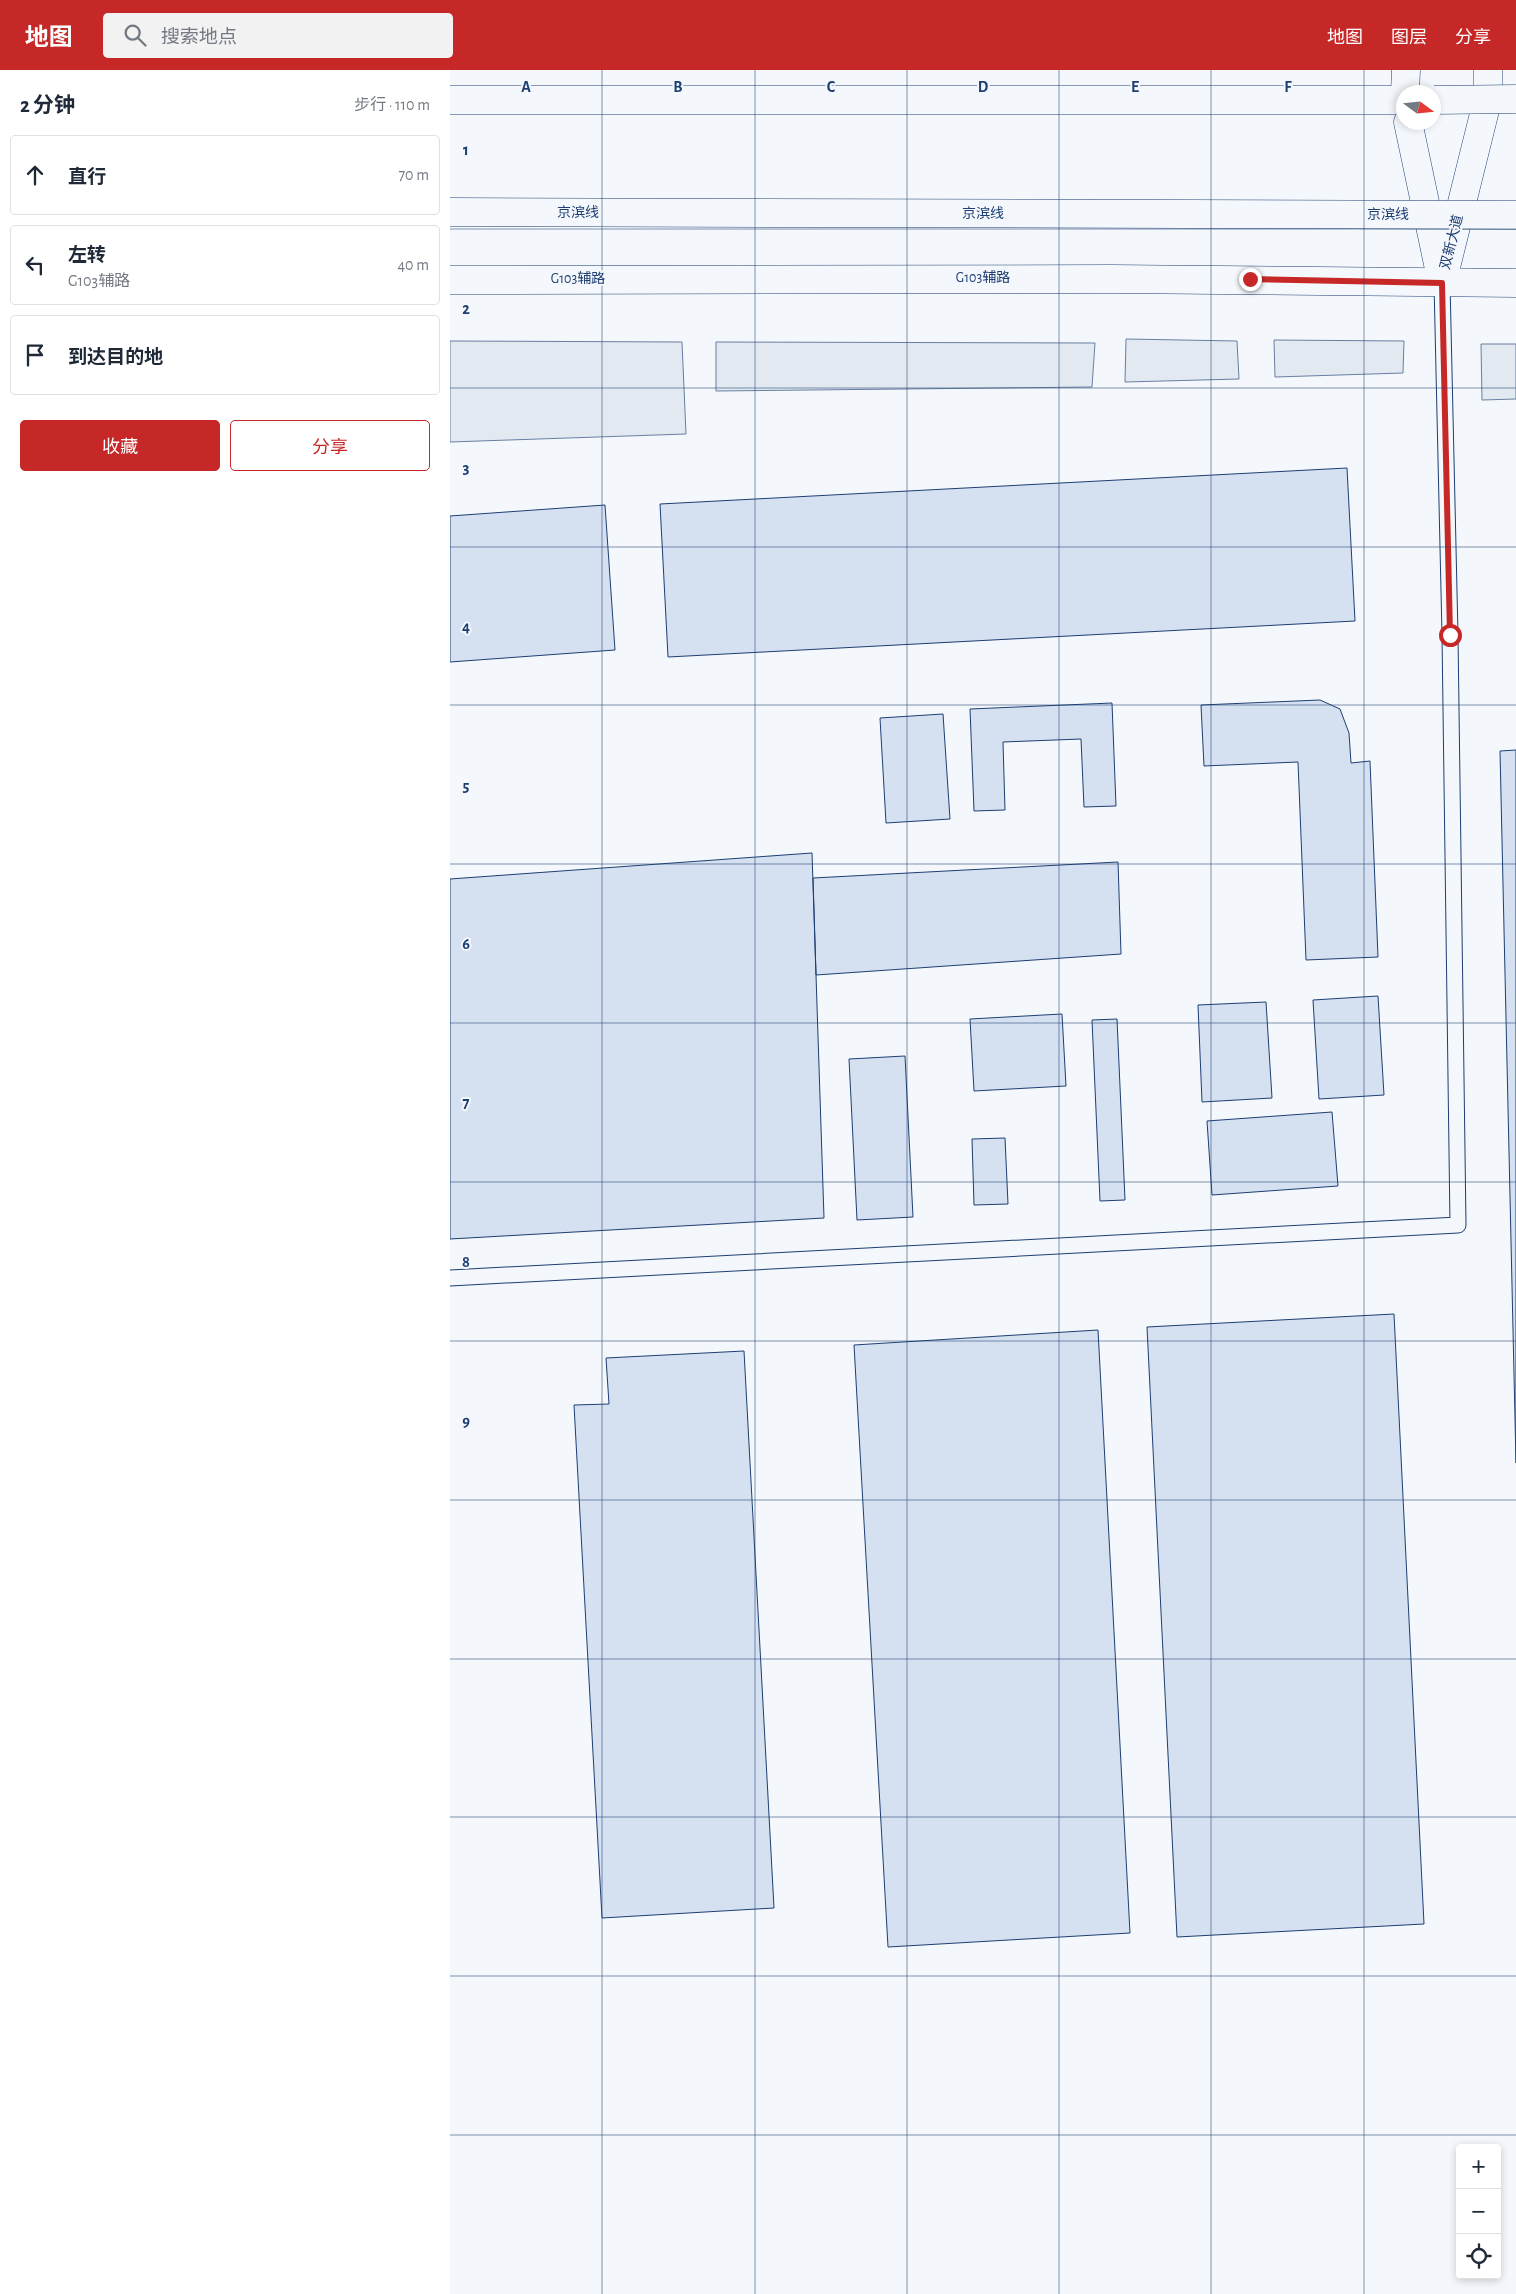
<!DOCTYPE html>
<html lang="zh">
<head>
<meta charset="utf-8">
<style>
  body { margin:0; font-family:"Alegreya Sans","Noto Sans SC",sans-serif; background:#f2f2f3; color:#1f2937 }
  .controls { position:absolute; right:15px; bottom:15px; display:grid; overflow:hidden; border-radius:5px; box-shadow:0 2px 8px #0003 }
  .controls button { width:45px; height:45px; display:grid; place-items:center; padding:0; border:0; border-bottom:1px solid #e0e1e3; background:#fff; color:#1f2937; font:25px sans-serif }
  .compass { position:absolute; left:946px; top:15px; width:45px; height:45px; border-radius:50%; background:#fff; box-shadow:0 2px 8px #0003; rotate:105deg }
  .stop { position:absolute; width:15px; height:15px; margin:-11px; border:4px solid #c62828; border-radius:50%; background:#fff }
  .stop.end { background:#c62828; border-color:#fff; box-shadow:0 1px 5px #0008 }
  .list { margin:0; padding:0; list-style:none }
  h2 { display:flex; justify-content:space-between; align-items:center; height:65px; margin:0; padding:0 20px; font-size:21px }
  h2 small { font-size:16px; font-weight:400; color:#747a83 }
  .list li { display:grid; grid-template-columns:32px 1fr auto; gap:15px; align-items:center; box-sizing:border-box; height:80px; margin:0 10px 10px; padding:0 10px; border:1px solid #e0e1e3; border-radius:5px }
  .list b { display:block; font-size:19px; white-space:nowrap }
  .list p { margin:0; font-size:16px; white-space:nowrap; color:#747a83 }
  .list em { font-size:16px; font-style:normal; color:#747a83 }
  .actions { display:flex; gap:10px; padding:15px 20px }
  .actions a { flex:1; padding:11px 0; border:1px solid #c62828; border-radius:5px; text-align:center; font-size:18px; color:#c62828 }
  .actions .main { background:#c62828; color:#fff }
  .icon { flex:none; width:28px; height:28px; fill:none; stroke:currentColor; stroke-width:2; stroke-linecap:round; stroke-linejoin:round }
  .map { position:relative; flex:none; width:1066px; height:2224px; overflow:hidden }
  header { display:flex; align-items:center; gap:30px; box-sizing:border-box; height:70px; padding:0 25px; background:#c62828; color:#fff }
  header strong { font-size:24px }
  nav { display:flex; gap:28px; margin-inline-start:auto; font-size:18px }
  .search { width:350px; height:45px; background:#f2f2f3; display:flex; align-items:center; gap:12px; box-sizing:border-box; padding:0 18px; border-radius:5px; color:#747a83; font-size:19px }
  main { display:flex }
  aside { flex:1; background:#fff }
  .map>svg:first-child { display:block }
</style>
</head>
<body>
<header>
<strong>地图</strong>
<div class="search"><svg class="icon" aria-label="search" viewBox="0 0 24 24"><circle cx="10" cy="10" r="6"/><path d="M15 15l6 6"/></svg>搜索地点</div>
<nav><a>地图</a><a>图层</a><a>分享</a></nav>
</header>
<main>
<aside>
<h2>2 分钟<small>步行 · 110 m</small></h2>
<ul class="list">
<li><svg class="icon" aria-label="ahead" viewBox="0 0 24 24"><path d="M12 20V5M6 11l6-6 6 6"/></svg><div><b>直行</b></div><em>70 m</em></li>
<li><svg class="icon" aria-label="left" viewBox="0 0 24 24"><path d="M17 20v-9H6M10 6l-5 5 5 5"/></svg><div><b>左转</b><p>G103辅路</p></div><em>40 m</em></li>
<li><svg class="icon" aria-label="arrive" viewBox="0 0 24 24"><path d="M6 21V4h12l-3 4 3 4H6"/></svg><div><b>到达目的地</b></div></li>
</ul>
<div class="actions"><a class="main">收藏</a><a>分享</a></div>
</aside>
<div class="map">
<svg width="1066" height="2224" viewBox="0 0 1066 2224">
  <rect width="100%" height="100%" fill="#f4f7fb"/>
  <path fill="#e3e9f0" stroke="#687fa3" d="M676,269L787,271L789,309L675,312Z
    M824,270L954,271L953,303L825,307Z
    M0,271L232,272L236,364L0,372Z
    M266,272L645,273L642,317L266,321Z
    M1031,274H1066V329L1032,330Z"/>
  <path fill="#d5e0f0" stroke="#1d3f73" d="M897,398L905,551L218,587L210,434Z
    M155,435L165,580L0,592V446Z
    M870,630L890,639L899,663L901,693L920,691L928,887L856,890L848,692L754,696L751,635Z
    M662,633L666,736L634,737L631,669L553,672L555,740L524,741L520,639Z
    M493,644L500,749L436,753L430,648Z
    M1066,680V1393L1050,681Z
    M362,783L374,1148L0,1169V809Z
    M668,792L671,884L366,905L363,808Z
    M928,926L934,1025L869,1029L863,930Z
    M816,932L822,1028L752,1032L748,935Z
    M612,944L616,1016L524,1021L520,949Z
    M667,949L675,1130L650,1131L642,950Z
    M455,986L463,1147L407,1150L399,989Z
    M882,1042L888,1116L762,1125L757,1051Z
    M555,1068L558,1134L524,1135L522,1069Z
    M944,1244L974,1854L727,1867L697,1257Z
    M648,1260L680,1863L438,1877L404,1275Z
    M294,1281L324,1838L152,1848L124,1335L159,1334L156,1288Z"/>
  <g fill="none" stroke-linecap="round" stroke-linejoin="round">
    <defs>
      <path id="service" d="M0,1208L1008,1155L1000,565L992,213"/>
      <path id="tertiary" d="M0,210L662,209L1066,213"/>
      <path id="secondary" d="M955,22L956,0
        M958,52L991,208
        M992,213L1038,28V0"/>
      <path id="trunk" d="M0,30H954"/>
    </defs>
    <use href="#service" stroke="#1d3f73" stroke-width="17"/>
    <use href="#tertiary" stroke="#1d3f73" stroke-width="29"/>
    <use href="#secondary" stroke="#1d3f73" stroke-width="29"/>
    <use href="#trunk" stroke="#1d3f73" stroke-width="29"/>
    <use href="#service" stroke="#f4f7fb" stroke-width="15"/>
    <use href="#tertiary" stroke="#f4f7fb" stroke-width="28"/>
    <use href="#secondary" stroke="#f4f7fb" stroke-width="28"/>
    <use href="#trunk" stroke="#f4f7fb" stroke-width="28"/>
    <defs>
      <path id="trunk-bridge" d="M984,30L1066,29
        M0,142L1066,145"/>
    </defs>
    <use href="#trunk-bridge" stroke="#1d3f73" stroke-width="29" stroke-linecap="butt"/>
    <use href="#trunk-bridge" stroke="#f4f7fb" stroke-width="28"/>
  </g>
  <g fill="none" stroke-linecap="round" stroke-linejoin="round">
    <path stroke="#c62828" stroke-width="6" d="M800,209L992,213L1000,565"/>
  </g>
  <path fill="none" stroke="#1d3f73" stroke-width="1" stroke-opacity="0.55" d="M152,0V2224M305,0V2224M457,0V2224M609,0V2224M761,0V2224M914,0V2224M0,159H1066M0,318H1066M0,477H1066M0,635H1066M0,794H1066M0,953H1066M0,1112H1066M0,1271H1066M0,1430H1066M0,1589H1066M0,1747H1066M0,1906H1066M0,2065H1066"/>
  <g text-anchor="middle" dominant-baseline="central" stroke-width="4" stroke-linejoin="round" paint-order="stroke">
    <g font-size="14" fill="#1d3f73" stroke="#f4f7fb">
      <text x="128" y="143">京滨线</text>
      <text x="533" y="144">京滨线</text>
      <text x="938" y="145">京滨线</text>
      <text transform="translate(1002 172) rotate(-76)">双新大道</text>
      <text x="533" y="208">G103辅路</text>
      <text x="128" y="209">G103辅路</text>
    </g>
  </g>
  <g font-size="16" text-anchor="middle" font-weight="bold" fill="#1d3f73" stroke="#f4f7fb" stroke-width="4" stroke-linejoin="round" paint-order="stroke">
    <text x="76" y="22">A</text>
    <text x="228" y="22">B</text>
    <text x="381" y="22">C</text>
    <text x="533" y="22">D</text>
    <text x="685" y="22">E</text>
    <text x="838" y="22">F</text>
    <text x="16" y="85">1</text>
    <text x="16" y="244">2</text>
    <text x="16" y="403">3</text>
    <text x="16" y="562">4</text>
    <text x="16" y="721">5</text>
    <text x="16" y="879">6</text>
    <text x="16" y="1038">7</text>
    <text x="16" y="1197">8</text>
    <text x="16" y="1356">9</text>
  </g>
</svg>
<div class="controls">
<button>+</button>
<button>−</button>
<button><svg class="icon" aria-label="locate" viewBox="0 0 24 24"><circle cx="12" cy="12" r="6"/><path d="M12 2v4M12 18v4M2 12h4M18 12h4"/></svg></button>
</div>
<svg class="compass" viewBox="-18 -18 36 36"><path d="M0-13l5 13h-10z" fill="#e53935"/><path d="M0 13l5-13h-10z" fill="#747a83"/></svg>
<div class="stop" style="left:1000px;top:565px"></div>
<div class="stop end" style="left:800px;top:209px"></div>
</div>
</main>
</body>
</html>
